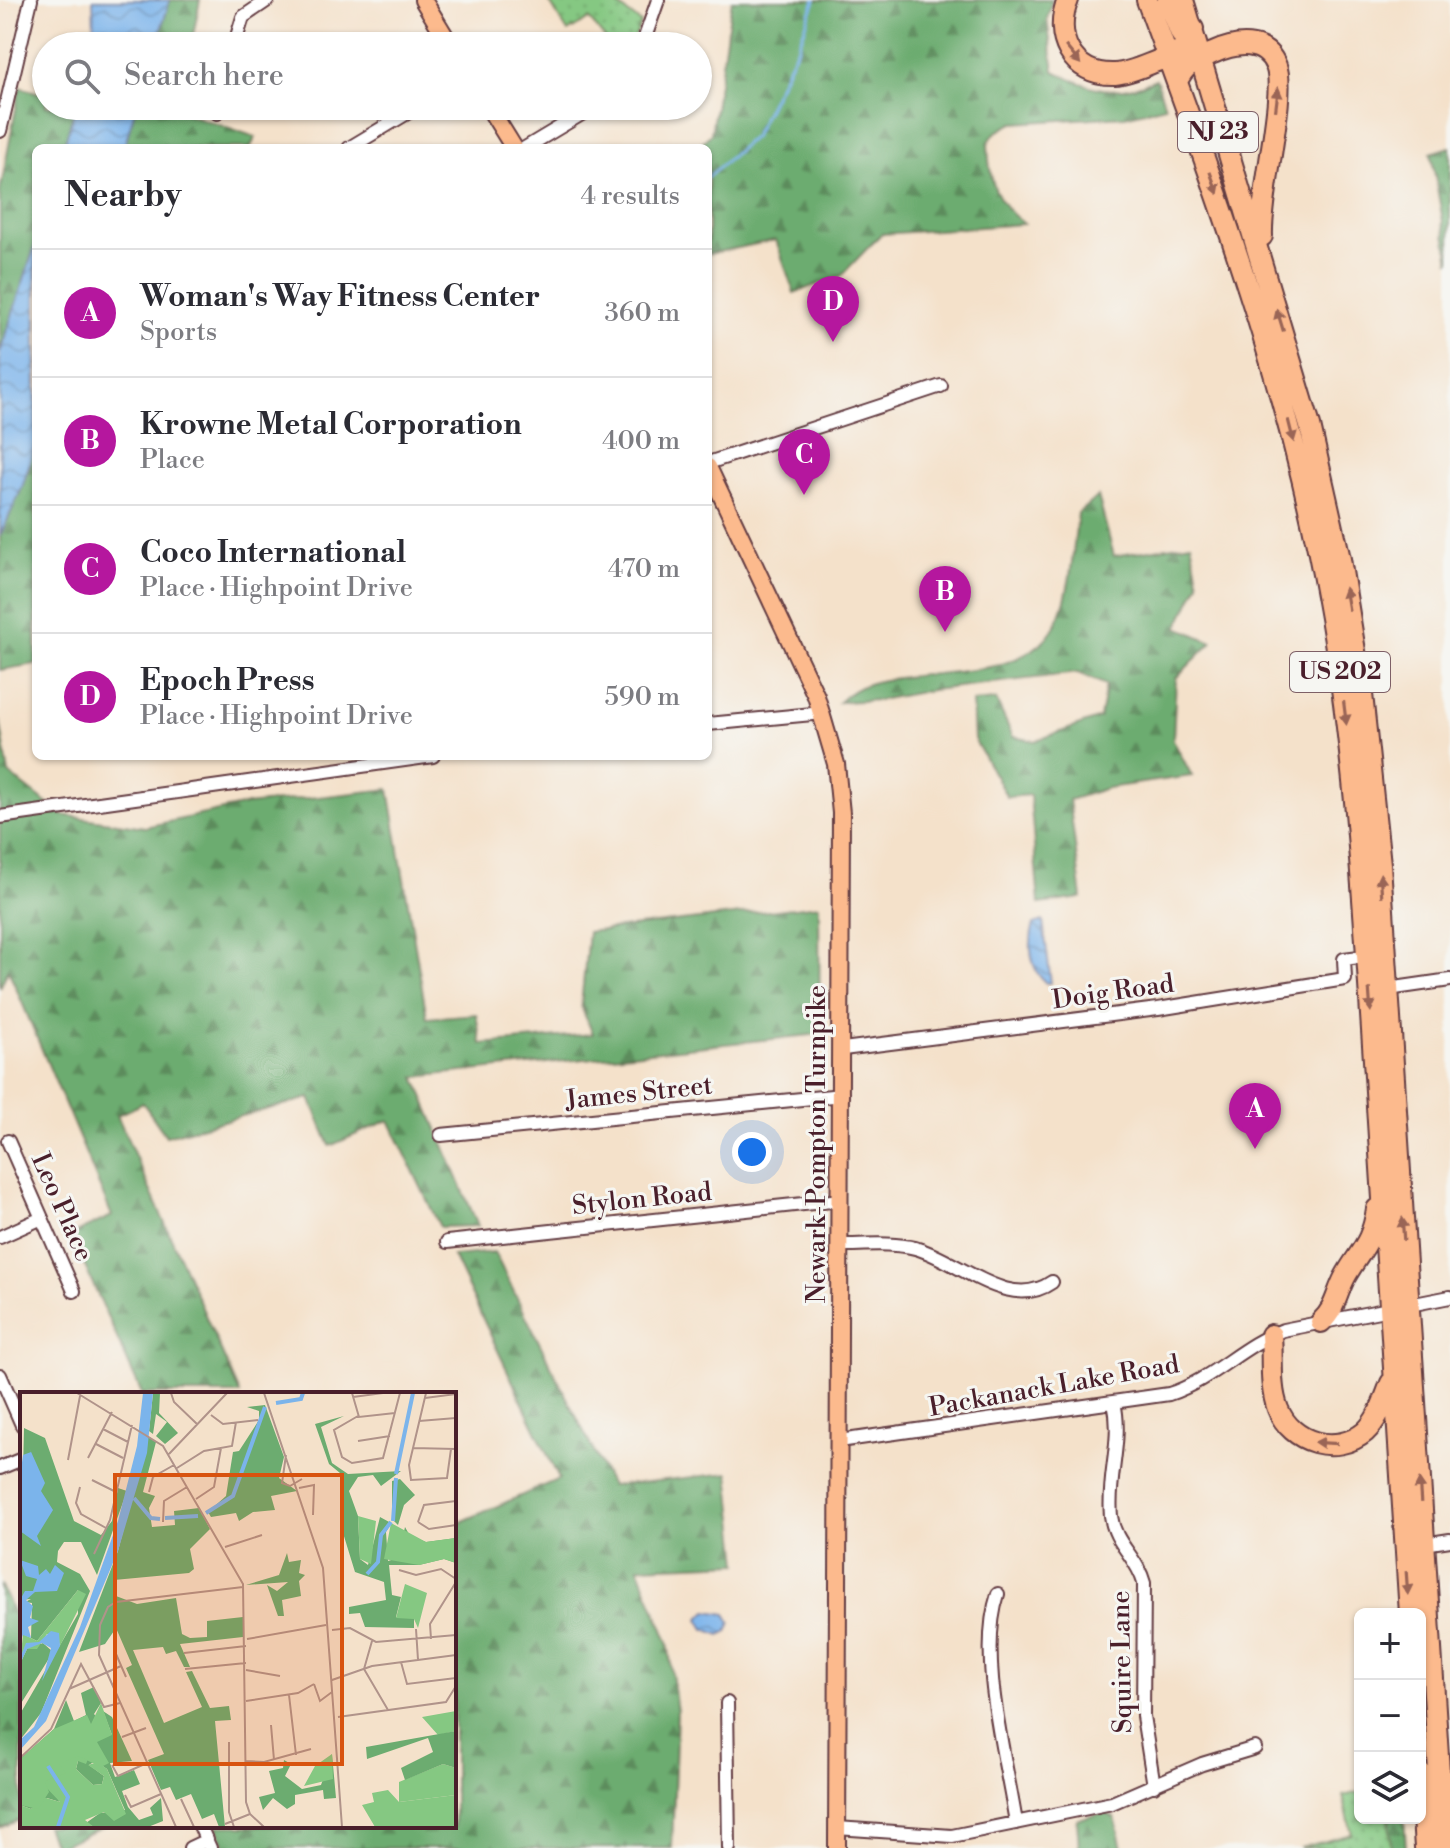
<!DOCTYPE html>
<html lang="en">
<head>
<meta charset="utf-8">
<style>
  body { margin:0; font-family:"Libre Bodoni",serif; background:#f7f7f7; color:#2b2b33 }
  .controls { position:absolute; right:24px; bottom:24px; display:grid; overflow:hidden; border-radius:12px; box-shadow:0 2px 6px #0004 }
  .controls button { width:72px; height:72px; display:grid; place-items:center; padding:0; border:0; border-bottom:2px solid #e1e1e2; background:#fff; color:#2b2b33; font:40px sans-serif }
  .you { position:absolute; left:752px; top:1152px; width:28px; height:28px; margin:-20px; border:6px solid #fff; border-radius:50%; background:#1a73e8; box-shadow:0 0 0 12px #1a73e833 }
  .badge { display:grid; place-items:center; width:52px; height:52px; border-radius:50%; background:#b5179e; color:#fff; font-size:26px; font-weight:700 }
  .pin { position:absolute; translate:-50% -66px; filter:drop-shadow(0 2px 4px #0008) }
  .pin::after { content:''; position:absolute; top:42px; width:28px; height:24px; background:inherit; clip-path:polygon(0 0,100% 0,50% 100%) }
  .list { margin:0; padding:0; list-style:none }
  h2 { display:flex; justify-content:space-between; align-items:center; height:104px; margin:0; padding:0 32px; font-size:34px }
  h2 small { font-size:26px; font-weight:400; color:#7c7c81 }
  .list li { display:grid; grid-template-columns:52px 1fr auto; gap:24px; align-items:center; box-sizing:border-box; height:128px; padding:0 32px; border-top:2px solid #e1e1e2 }
  .list b { display:block; font-size:30px; white-space:nowrap }
  .list p { margin:0; font-size:26px; white-space:nowrap; color:#7c7c81 }
  .list em { font-size:26px; font-style:normal; color:#7c7c81 }
  .icon { flex:none; width:44px; height:44px; fill:none; stroke:currentColor; stroke-width:2; stroke-linecap:round; stroke-linejoin:round }
  .map { position:relative; flex:none; width:1450px; height:1848px; overflow:hidden }
  .search { position:absolute; background:#fff; box-shadow:0 2px 6px #0004; left:32px; top:32px; width:680px; height:88px; display:flex; align-items:center; gap:20px; box-sizing:border-box; padding:0 28px; border-radius:44px; color:#7c7c81; font-size:30px }
  .panel { position:absolute; background:#fff; box-shadow:0 2px 6px #0004; left:32px; top:144px; width:680px; height:616px; border-radius:12px }
  .map>svg:first-child { display:block }
</style>
</head>
<body>
<div class="map">
<svg width="1450" height="1848" viewBox="0 0 1450 1848">
  <defs>
    <pattern id="forest-firs" width="22" height="20" patternUnits="userSpaceOnUse" patternTransform="scale(2)"><rect width="22" height="20" fill="#6cac70"/><path d="M5 1l3.5 6h-7zM16 11l3.5 6h-7z" fill="#5b8b5c"/></pattern>
    <pattern id="park-dots" width="8" height="8" patternUnits="userSpaceOnUse" patternTransform="scale(2)"><rect width="8" height="8" fill="#85c882"/><path d="M2 2h.1M6 6h.1" fill="none" stroke="#74ab70" stroke-width="1.8" stroke-linecap="round"/></pattern>
    <pattern id="water-waves" width="16" height="10" patternUnits="userSpaceOnUse" patternTransform="scale(2)"><rect width="16" height="10" fill="#7bb4eb"/><path d="M0 5q4-4 8 0t8 0" fill="none" stroke="#6792bf"/></pattern>
  </defs>
  <rect width="100%" height="100%" fill="#f6f6f2"/>
  <filter id="ink" filterUnits="userSpaceOnUse"><feTurbulence type="fractalNoise" baseFrequency=".0125" numOctaves="2"/><feDisplacementMap in="SourceGraphic" scale="16" xChannelSelector="R" yChannelSelector="G"/><feConvolveMatrix kernelMatrix="1 2 1 2 8 2 1 2 1" color-interpolation-filters="sRGB"/></filter>
  <filter id="wash" filterUnits="userSpaceOnUse"><feTurbulence type="fractalNoise" baseFrequency=".006" numOctaves="4" result="noise"/><feDisplacementMap in="SourceGraphic" scale="32" xChannelSelector="R" yChannelSelector="G"/><feGaussianBlur stdDeviation="1.8" result="paint"/><feColorMatrix in="noise" values="0 0 0 0 0 0 0 0 0 0 0 0 0 0 0 0 0 1.4 0 .05"/><feComposite in="paint" operator="in"/></filter>
  <g filter="url(#wash)">
    <rect width="100%" height="100%" fill="#f4e1ca"/>
    <path fill="url(#forest-firs)" stroke="#5b664e" stroke-width="2" d="M170,0H200L191,46H156Z
      M732,0H1052L1047,19L1054,71C1093,90 1115,98 1156,79L1165,106L1125,116L1013,123L995,133L988,143C989,180 994,201 1024,224L881,234L841,276L794,293L776,240L708,254V148H696L711,134Z
      M20,87L46,95V106H76L63,148H36V243L0,352V192Z
      M136,106H179L178,111L256,137L250,148H124Z
      M1450,147V262L1431,153Z
      M36,443V664L0,670V536L22,488Z
      M1098,496L1114,556L1191,543L1199,583L1178,627L1212,642L1176,678L1173,740L1192,776L1107,788L1069,800L1082,898L1039,904L1030,795L1007,797L974,739L972,702L996,700L1013,737L1035,741L1100,718L1106,685L1078,673L932,690L879,700L839,702C858,683 879,680 905,677C959,670 1037,675 1060,615C1072,585 1073,545 1078,513Z
      M0,720L9,774L62,815L145,827L246,805L389,789L427,1018L476,1014L481,1044L593,1034L581,1006L588,932L819,905L820,1034L415,1077L478,1226L440,1227L389,1120L330,1146L310,1098L166,1136L143,1103L117,1115L240,1394H142L71,1235L112,1216L8,969L0,988Z
      M494,1252L611,1486L729,1473L739,1563L638,1567L668,1642L677,1712L672,1848H226L216,1826H454V1525L559,1479L453,1256Z
      M0,1584L22,1633V1819L0,1828Z
      M1105,1813L1115,1818L1122,1848H1079L1077,1819Z
      M1389,1818H1404L1406,1848H1391Z
      M46,1826H105L55,1848Z"/>
    <path fill="url(#park-dots)" stroke="#687456" stroke-width="2" d="M548,0H611L641,23L631,46H611L589,19L568,32Z
      M1360,1792V1818H1389L1391,1848H1300L1352,1834L1343,1796Z"/>
    <path fill="url(#water-waves)" stroke="#626a8b" stroke-width="2" d="M93,0H170L156,46H90L94,30Z
      M76,106H136L124,148H63Z
      M36,243V443L22,488L0,536V352Z
      M1043,921L1051,983H1046C1030,970 1028,943 1034,924Z
      M707,1611L726,1614L731,1622L727,1632L720,1635L705,1629L699,1619Z"/>
    <g fill="none" stroke-linecap="round" stroke-linejoin="round">
      <path stroke="#7bb4eb" stroke-width="3" d="M708,177L754,136L798,47L815,0"/>
    </g>
  </g>
  <g filter="url(#ink)">
    <g fill="none" stroke-linecap="round" stroke-linejoin="round">
      <defs>
        <path id="minor" d="M234,46L243,17L268,0
          M642,46L658,0
          M217,113L218,106
          M0,131L31,0
          M349,148L419,106
          M525,148L595,106
          M708,463L941,386
          M708,724L823,713
          M0,817L433,756
          M1388,989L1450,980
          M843,1049L1158,1009L1345,979L1344,959L1367,956
          M441,1135L842,1095
          M8,1141L74,1291
          M0,1237L42,1218
          M447,1242L841,1200
          M841,1245C865,1245 892,1242 915,1248C958,1259 1008,1313 1052,1282
          M0,1375L22,1425
          M1114,1402C1123,1441 1107,1477 1111,1516C1114,1543 1137,1557 1144,1583L1143,1716L1154,1786
          M839,1441L1169,1394C1212,1380 1241,1346 1283,1330L1450,1297
          M0,1468L22,1459
          M1424,1544L1450,1540
          M998,1594C977,1657 1006,1757 1016,1823
          M727,1703L729,1848
          M200,1826L210,1848
          M837,1828L952,1836L1112,1803L1202,1764L1255,1748
          M190,1848L207,1840"/>
        <path id="major" d="M423,0L451,46
          M488,106L514,148
          M708,467L816,696L836,764L841,813L837,1848"/>
        <path id="highway" d="M1068,0C1053,36 1071,76 1115,74C1129,73 1144,66 1157,61C1166,58 1180,54 1185,47C1189,42 1191,34 1193,29
          M1147,0C1219,198 1291,392 1328,601C1355,747 1363,896 1373,1045C1385,1234 1397,1424 1410,1614
          M1168,0L1181,34
          M1183,0L1310,426L1340,559L1362,694L1380,864L1444,1848
          M1177,82C1184,64 1196,60 1213,53C1235,43 1265,38 1276,66C1287,92 1260,195 1262,236
          M1321,1322C1336,1308 1336,1294 1345,1277C1360,1250 1372,1244 1377,1209
          M1271,1335C1273,1358 1269,1386 1278,1409C1291,1443 1336,1456 1365,1432C1379,1419 1384,1400 1391,1383
          M1420,1772L1425,1848"/>
      </defs>
      <use href="#minor" stroke="#643c43" stroke-width="16"/>
      <use href="#major" stroke="#643c43" stroke-width="20"/>
      <use href="#highway" stroke="#643c43" stroke-width="24"/>
      <use href="#minor" stroke="#fff" stroke-width="12"/>
      <use href="#major" stroke="#fcba8d" stroke-width="16"/>
      <use href="#highway" stroke="#fcba8d" stroke-width="20"/>
    </g>
    <defs><path id="oneway-solid" d="M-6-.8H1V-3.2L6.5 0L1 3.2V.8H-6Z" transform="scale(2)"/></defs>
    <g fill="#9a6557">
      <use href="#oneway-solid" transform="translate(1073 55) rotate(50)"/>
      <use href="#oneway-solid" transform="translate(1277 99) rotate(-83)"/>
      <use href="#oneway-solid" transform="translate(1214 183) rotate(70)"/>
      <use href="#oneway-solid" transform="translate(1280 320) rotate(-107)"/>
      <use href="#oneway-solid" transform="translate(1291 431) rotate(76)"/>
      <use href="#oneway-solid" transform="translate(1347 599) rotate(-100)"/>
      <use href="#oneway-solid" transform="translate(1345 713) rotate(83)"/>
      <use href="#oneway-solid" transform="translate(1381 885) rotate(-94)"/>
      <use href="#oneway-solid" transform="translate(1370 1000) rotate(86)"/>
      <use href="#oneway-solid" transform="translate(1403 1229) rotate(-94)"/>
      <use href="#oneway-solid" transform="translate(1326 1443) rotate(-177)"/>
      <use href="#oneway-solid" transform="translate(1420 1491) rotate(-94)"/>
      <use href="#oneway-solid" transform="translate(1407 1583) rotate(86)"/>
    </g>
  </g>
  <g text-anchor="middle" dominant-baseline="central" stroke-width="6" stroke-linejoin="round" paint-order="stroke">
    <g fill="#f6f6f2" stroke="#7e6067" stroke-width="2">
      <rect x="1178" y="112" width="80" height="40" rx="6"/>
      <rect x="1290" y="652" width="100" height="40" rx="6"/>
    </g>
    <g font-size="24" font-weight="bold" fill="#4a1f2b">
      <text x="1218" y="132">NJ 23</text>
      <text x="1340" y="672">US 202</text>
    </g>
    <g font-size="26" fill="#4a1f2b" stroke="#f6f6f2">
      <text transform="translate(1113 992) rotate(-8)">Doig Road</text>
      <text transform="translate(639 1093) rotate(-6)">James Street</text>
      <text transform="translate(817 1144) rotate(-90)">Newark-Pompton Turnpike</text>
      <text transform="translate(642 1199) rotate(-6)">Stylon Road</text>
      <text transform="translate(62 1207) rotate(66)">Leo Place</text>
      <text transform="translate(1054 1386) rotate(-10)">Packanack Lake Road</text>
      <text transform="translate(1122 1662) rotate(-91)">Squire Lane</text>
    </g>
  </g>
  <g transform="translate(20 1392)">
    <rect width="436" height="436" fill="#f4e1ca"/>
    <path d="M436,319V339L418,343L402,325ZM423,372L436,376V403L379,410V390Z" fill="#85c882"/>
    <path d="M133,1H140L139,21L158,41L145,52L136,44L147,30L136,22L133,42L129,39ZM245,13L264,65L259,86L277,99L251,104L255,118L233,120L219,129L216,121L191,125L188,120L206,104L213,60L219,59L239,28V19L227,15ZM324,24L301,35L312,71L328,82L381,79L361,94L353,83L338,85L329,99L338,124L340,167L348,173L360,125L371,131L366,140L368,169L378,166L385,135L390,144L406,150L436,146V171L424,167L399,173H369L372,203L381,205L376,225L394,226V236L345,235L340,221L329,222V215L366,208L364,190L335,180L323,141L320,81L309,72L295,32ZM4,36L25,46L54,129L81,143L92,129L98,96L107,99L77,183L61,150H44L38,159L37,170L60,182L70,199L21,321L0,348V322L58,222V198L17,249L11,246L12,211L5,210L11,207L0,208ZM128,44L136,50L123,100L135,104L129,116L132,135L155,133L154,119L179,116L190,137L170,157L174,177L169,181L94,188L96,204L117,212L156,206L162,242L170,246L187,245V229L223,225V245L160,252L170,275H164L156,259L146,262L143,255L113,258L144,331L182,315L166,280L172,279L190,316L209,314L211,328L195,329L205,435H199L194,422L182,427L171,402L156,408L150,395L141,398L128,368L144,362L106,276L112,273L96,236L85,252L59,260L98,159ZM380,87L395,103L384,113L378,133L372,127V89ZM267,161L269,170L281,168L279,181L285,183L279,189L281,204L262,208L264,224H258L247,193L257,199L268,190L226,193L259,183ZM23,251L33,260L0,313V272L7,257ZM74,295L81,311L74,322L92,343L83,319L92,325L112,369L90,371L95,385L114,378L120,392L102,399L108,415L119,428L133,423L130,416L141,406L143,429L128,435H74L66,431L80,421L105,418L87,377L75,369L69,373L84,384L82,392L73,393L56,377L58,369L67,367L58,364L32,399L40,410L27,406L11,417L0,413V367L34,337L46,308L54,329L66,323L61,301ZM436,339V376L423,372L385,388L381,376L413,360L408,346L347,367L346,355ZM312,362L316,406L304,407L303,398L275,403V412L267,417L253,406L243,418L239,405L255,401L249,379L263,376L264,368L271,372L265,384L282,397L301,393Z" fill="#6cac70"/>
    <path d="M58,198L66,202L40,254L37,243L27,242L17,257H7L0,272L3,242L17,249ZM44,350L68,367L66,372L58,369L56,377L73,393L82,392L84,384L68,373L78,370L87,377L106,422L94,429L84,420L65,428L74,435H0V413L11,417L23,405L40,410L21,390Z" fill="#85c882"/>
    <path d="M338,124L356,129L351,172L340,167ZM371,131L406,150L436,146V171L424,167L399,173L364,167ZM385,192L407,201L398,236L394,227L376,226ZM81,311L92,343L77,350L89,371L81,375L58,364L39,372L46,381L25,389L29,400L18,417L0,413V367L34,337L67,323L71,332ZM312,362L313,387L284,394L295,374ZM368,398L379,410L436,403V435H355L342,413L354,410L352,401Z" fill="#85c882"/>
    <path d="M123,1H133L127,61L98,159L26,329L0,358V348L14,335L60,235L98,129L117,54ZM8,53L25,91L21,99L33,118L17,144L21,154L0,139V85L3,63L11,60ZM0,168L18,174L19,183L26,177L30,182L35,173L44,181L37,199L15,200L6,208L13,214L10,226L19,229L8,235L11,246L3,243L0,251V208L5,199H13L17,187L6,184ZM31,239L39,241L40,254L22,289L31,256L22,251L7,257L0,272V266L6,251L19,250Z" fill="#7bb4eb"/>
    <path fill="none" stroke="#7bb4eb" stroke-width="4" d="M256,11L281,7L283,1M376,82L393,1M114,106L131,126L140,127M186,121L213,104L245,15M145,126L178,124M373,129L376,86M347,182L358,170L361,143L371,130M28,374L48,405L38,435"/>
    <path fill="none" stroke="#b0938a" stroke-width="2" d="M57,1L143,54L223,192L226,410L230,422L244,435M151,1L154,10L177,32M244,1L303,176L322,435M332,1L339,25L375,21M406,1L389,73L391,88L427,86L431,57M333,5L363,1M405,6L436,2M191,23L203,32L238,28M338,24L314,38L322,65L332,71L363,66L380,1M399,29L436,26M83,37L108,50M338,49L370,44M76,52L103,66M393,56L436,57M149,62L207,1M266,63L262,91L270,94L282,87M68,66L92,20M48,68L60,4M157,76L184,59L212,54L216,30M72,88L96,100M60,95L56,111L61,122L86,136M279,96L294,93L293,123M129,100L133,85L154,73M176,107L194,95L201,56M143,130L144,109L167,95M398,130L404,113L436,109M398,130L409,137L436,133M205,155L242,143M74,162L90,128L112,33M379,178L396,183L421,177L436,187M396,237L398,268M312,238L330,236L356,250L436,243M227,247L306,233M411,247L410,232L436,190M164,261L226,254M96,262L106,285M381,270L387,292L436,286M165,277L226,271M344,277L368,318M344,277L352,249M226,278L260,284M312,288L352,274L436,263M294,292L300,309L312,300M49,297L101,274M269,303L276,363M226,309L278,301L294,292M318,325L426,310L436,294M251,333L254,368M102,345L126,336M209,350V420L214,435M0,366L31,337L61,272L84,315L100,311M226,369L244,370L291,357M92,373L98,384L127,371M105,403L111,415L141,402M161,407L174,435M205,432L230,422M156,435L79,263L80,233L88,215L96,210L223,195"/>
    <path fill="#d8530f" fill-opacity="0.15" stroke="#d8530f" stroke-width="4" d="M95,83H322V372H95Z"/>
    <rect width="436" height="436" fill="none" stroke="#4a1f2b" stroke-width="4"/>
  </g>
</svg>
<div class="controls">
<button>+</button>
<button>−</button>
<button><svg class="icon" aria-label="layers" viewBox="0 0 24 24"><path d="M12 4l9 5-9 5-9-5zM3 14l9 5 9-5"/></svg></button>
</div>
<div class="you"></div>
<div class="pin badge" style="left:1255px;top:1149px">A</div>
<div class="pin badge" style="left:945px;top:632px">B</div>
<div class="pin badge" style="left:804px;top:495px">C</div>
<div class="pin badge" style="left:833px;top:342px">D</div>
<div class="search"><svg class="icon" aria-label="search" viewBox="0 0 24 24"><circle cx="10" cy="10" r="6"/><path d="M15 15l6 6"/></svg>Search here</div>
<section class="panel">
<h2>Nearby<small>4 results</small></h2>
<ul class="list">
<li><span class="badge">A</span><div><b>Woman's Way Fitness Center</b><p>Sports</p></div><em>360 m</em></li>
<li><span class="badge">B</span><div><b>Krowne Metal Corporation</b><p>Place</p></div><em>400 m</em></li>
<li><span class="badge">C</span><div><b>Coco International</b><p>Place · Highpoint Drive</p></div><em>470 m</em></li>
<li><span class="badge">D</span><div><b>Epoch Press</b><p>Place · Highpoint Drive</p></div><em>590 m</em></li>
</ul>
</section>
</div>
</body>
</html>
